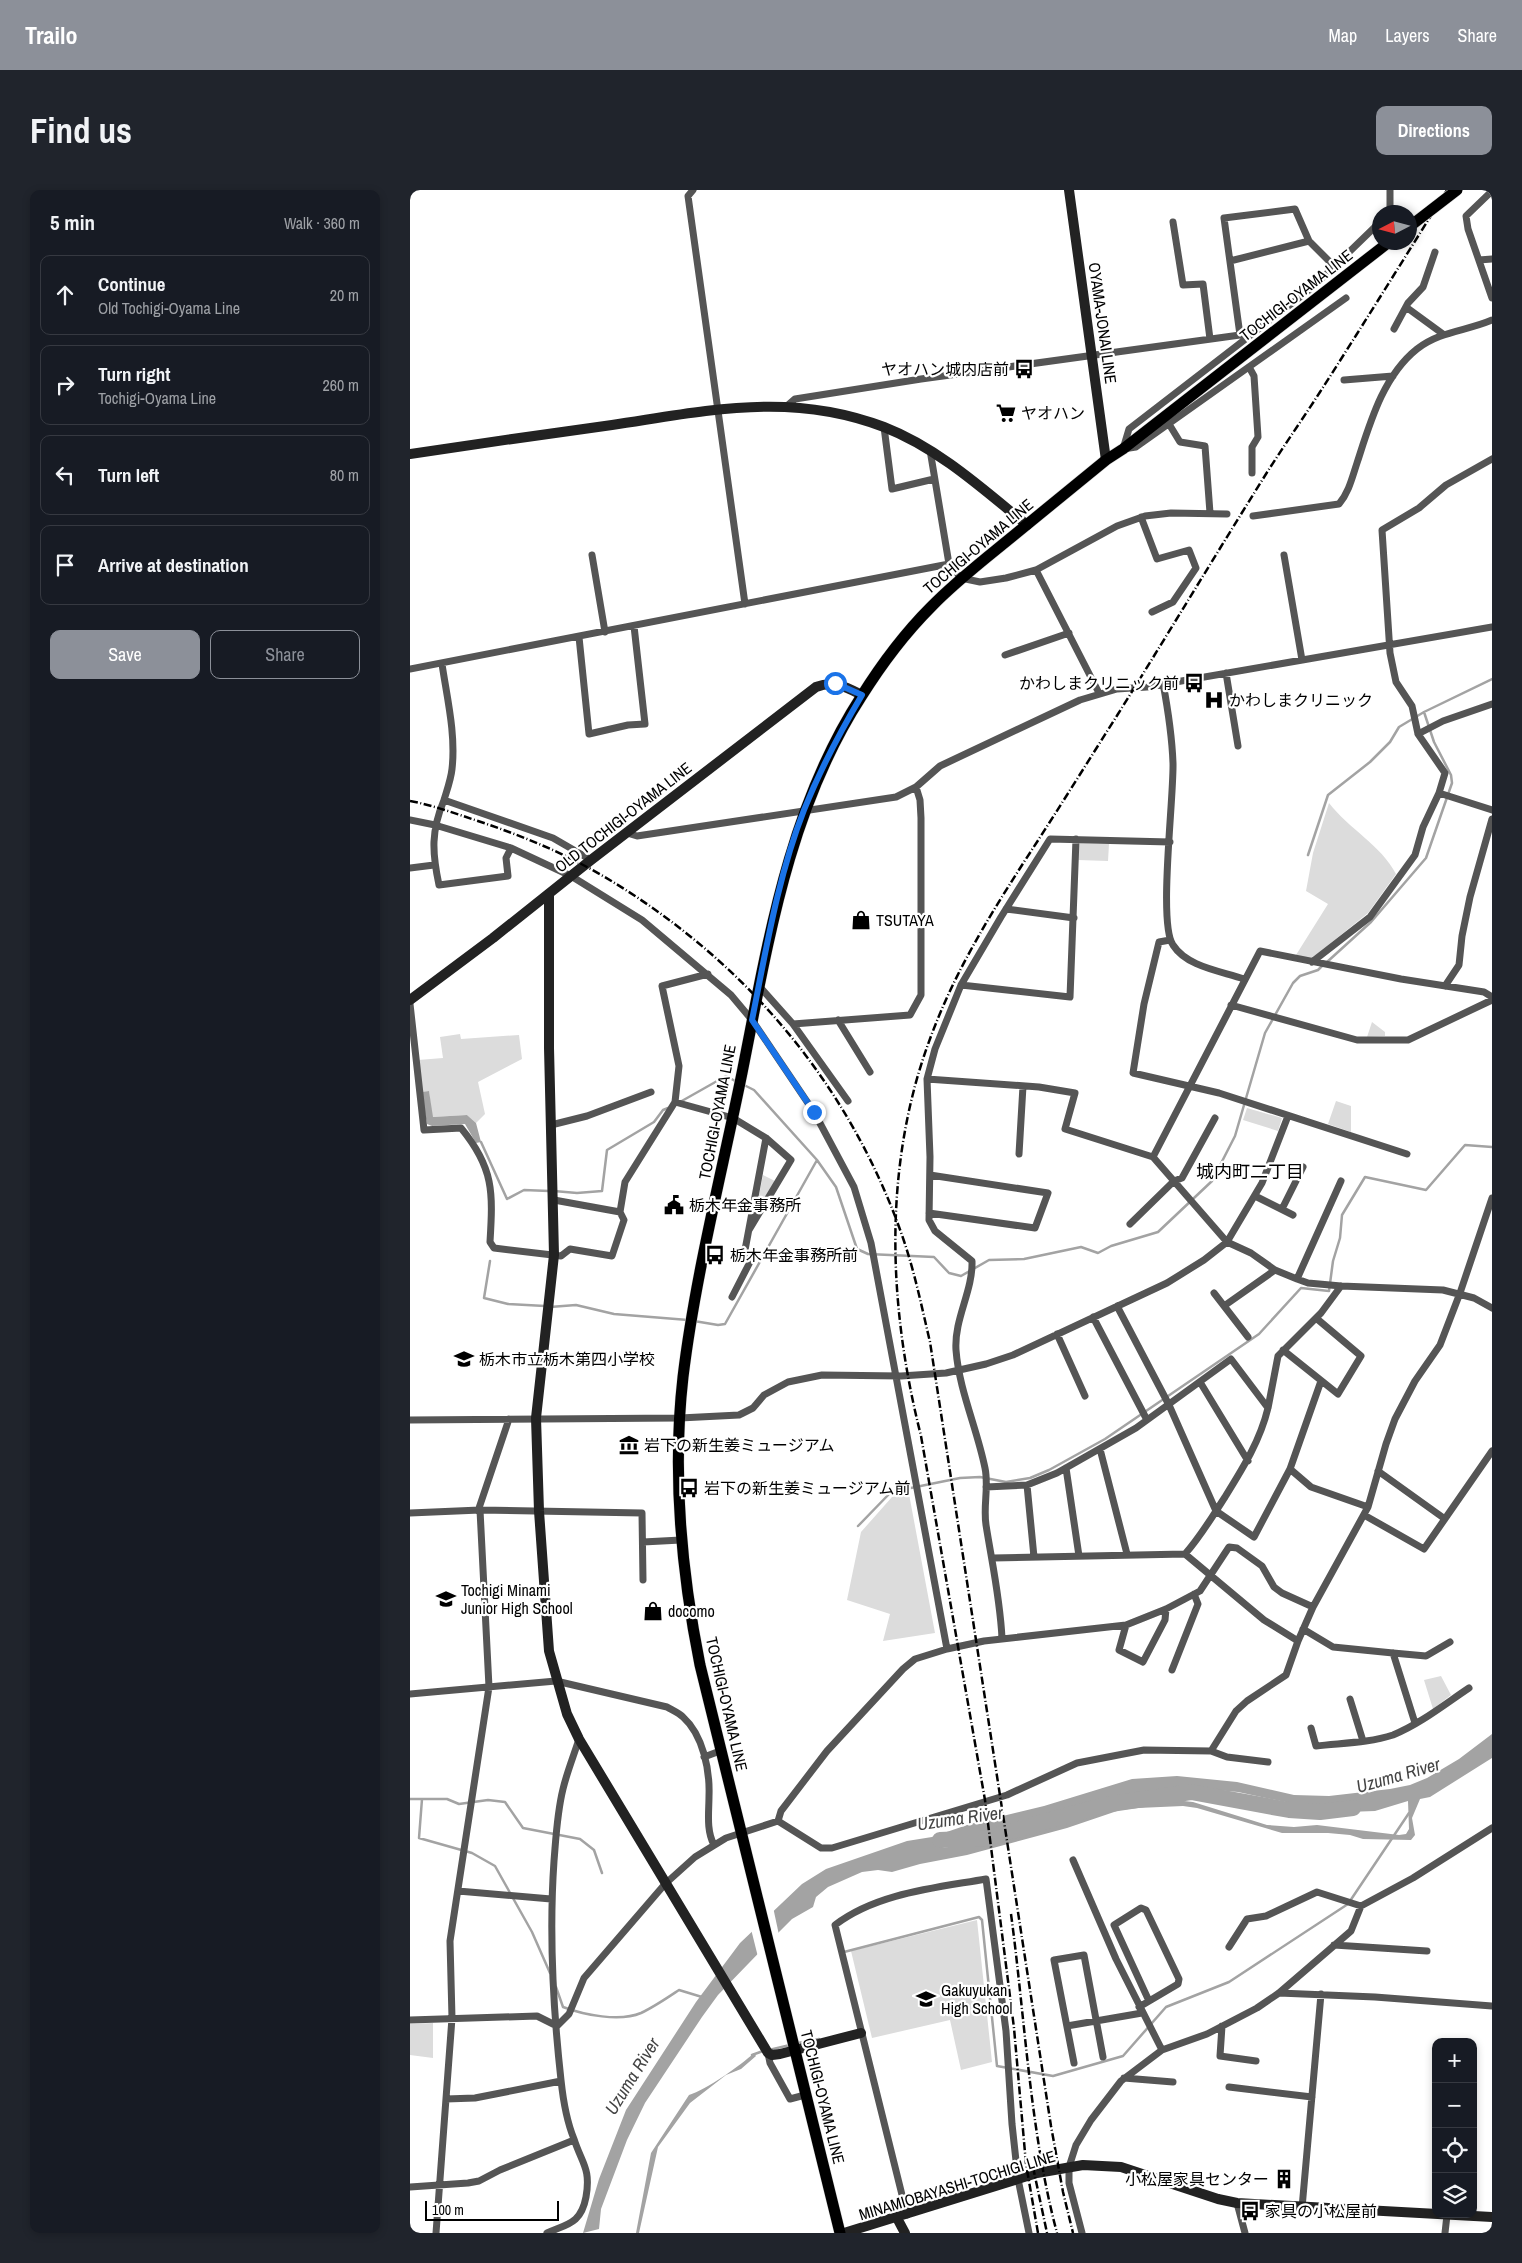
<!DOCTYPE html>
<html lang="en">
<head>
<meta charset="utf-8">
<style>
  body { margin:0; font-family:"Archivo Narrow","Noto Sans JP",sans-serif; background:#20242c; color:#f1f3f6 }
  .controls { position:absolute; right:15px; bottom:15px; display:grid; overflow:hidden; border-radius:10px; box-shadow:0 2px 8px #0003 }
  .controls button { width:45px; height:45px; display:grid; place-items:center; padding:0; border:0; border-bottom:1px solid #363941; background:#171b24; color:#f1f3f6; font:25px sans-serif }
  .compass { position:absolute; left:962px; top:15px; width:45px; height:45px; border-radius:50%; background:#171b24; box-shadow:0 2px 8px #0003; rotate:264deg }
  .scale { position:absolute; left:15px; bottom:12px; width:134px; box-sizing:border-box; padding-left:5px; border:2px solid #000; border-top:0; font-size:14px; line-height:18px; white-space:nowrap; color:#000; -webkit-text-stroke:4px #fff; paint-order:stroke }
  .stop { position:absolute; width:15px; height:15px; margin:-11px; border:4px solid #1a73e8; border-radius:50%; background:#fff }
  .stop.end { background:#1a73e8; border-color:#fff; box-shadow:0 1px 5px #0008 }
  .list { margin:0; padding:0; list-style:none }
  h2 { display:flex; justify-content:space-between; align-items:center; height:65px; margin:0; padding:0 20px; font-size:21px }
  h2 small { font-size:16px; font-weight:400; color:#9ea1a6 }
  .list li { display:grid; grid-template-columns:32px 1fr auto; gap:15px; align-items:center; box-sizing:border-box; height:80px; margin:0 10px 10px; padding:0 10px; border:1px solid #363941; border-radius:10px }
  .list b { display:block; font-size:19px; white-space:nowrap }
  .list p { margin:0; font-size:16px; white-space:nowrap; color:#9ea1a6 }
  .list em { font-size:16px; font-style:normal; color:#9ea1a6 }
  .actions { display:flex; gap:10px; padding:15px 20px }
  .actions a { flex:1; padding:11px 0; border:1px solid #8c9099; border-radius:10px; text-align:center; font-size:18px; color:#8c9099 }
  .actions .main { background:#8c9099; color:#fff }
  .icon { flex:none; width:28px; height:28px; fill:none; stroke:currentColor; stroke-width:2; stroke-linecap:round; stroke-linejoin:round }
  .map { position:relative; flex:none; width:1082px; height:2043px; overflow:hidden; border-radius:10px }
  header { display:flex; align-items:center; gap:30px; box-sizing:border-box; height:70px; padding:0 25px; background:#8c9099; color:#fff }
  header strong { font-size:24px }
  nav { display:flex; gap:28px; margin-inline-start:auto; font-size:18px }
  .intro { display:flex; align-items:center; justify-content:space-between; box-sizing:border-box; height:120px; padding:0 30px }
  h1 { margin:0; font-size:35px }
  .button { padding:12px 22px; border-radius:10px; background:#8c9099; color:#fff; font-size:18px; font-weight:700 }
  main { display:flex; gap:30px; padding:0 30px }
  aside { flex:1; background:#171b24; border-radius:10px; box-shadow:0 2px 8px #0003 }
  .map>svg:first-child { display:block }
</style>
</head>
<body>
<header>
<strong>Trailo</strong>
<nav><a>Map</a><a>Layers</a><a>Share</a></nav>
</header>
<div class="intro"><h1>Find us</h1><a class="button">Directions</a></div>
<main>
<aside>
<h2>5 min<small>Walk · 360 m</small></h2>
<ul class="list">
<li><svg class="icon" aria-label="ahead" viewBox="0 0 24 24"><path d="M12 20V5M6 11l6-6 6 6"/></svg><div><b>Continue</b><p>Old Tochigi-Oyama Line</p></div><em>20 m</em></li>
<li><svg class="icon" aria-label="right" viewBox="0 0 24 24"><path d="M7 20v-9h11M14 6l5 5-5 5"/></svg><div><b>Turn right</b><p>Tochigi-Oyama Line</p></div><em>260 m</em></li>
<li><svg class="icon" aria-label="left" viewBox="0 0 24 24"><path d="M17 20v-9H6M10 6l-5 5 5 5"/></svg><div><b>Turn left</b></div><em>80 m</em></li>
<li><svg class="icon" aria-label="arrive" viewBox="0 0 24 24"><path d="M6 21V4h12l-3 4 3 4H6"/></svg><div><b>Arrive at destination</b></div></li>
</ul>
<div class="actions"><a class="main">Save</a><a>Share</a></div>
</aside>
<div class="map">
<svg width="1082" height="2043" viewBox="0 0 1082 2043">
  <rect width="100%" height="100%" fill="#fff"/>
  <path fill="#dcdcdc" d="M919,613C939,639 971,655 986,684L958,723L901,769L886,765L918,714L896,701L903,663Z
    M668,653L699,654L698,671L668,670Z
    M962,832L975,842V846L957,847Z
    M50,844L51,849L109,845L112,869L68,892L75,924L66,933L57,925L22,927L19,901L11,902L8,870L33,868L30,847Z
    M926,911L941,916V942L918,934Z
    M837,918L872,928L868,941L833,930Z
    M353,985L365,991L345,1026Z
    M499,1304L525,1443L473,1451L480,1424L437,1410L451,1342L482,1307Z
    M1031,1486L1041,1505L1023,1519L1014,1490Z
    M567,1730L582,1872L551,1880L540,1830L462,1848L441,1761Z
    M23,1833V1868L0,1865V1834Z"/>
  <path fill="#a3a3a3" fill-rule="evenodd" d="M19,901L23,927L57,925L66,933L71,952L66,953L55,934L22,936L17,934L11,902Z
    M1082,1544V1568L1020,1607L1010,1609L1002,1628L1005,1645L1001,1650L953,1649L940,1645L918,1643H872L787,1618L773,1616L728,1618L710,1620L657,1638L557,1665L510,1674L482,1682L468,1680L452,1682L418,1697L406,1707L403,1717L382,1729L370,1741L308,1805L292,1827L235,1913L217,1950L191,2019L189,2039L173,2043L189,1989L216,1920L286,1812L330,1753L392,1694L416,1679L497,1651L522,1647L560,1634L634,1616L722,1589L767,1586L827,1592L884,1605L919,1606L980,1599L1000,1595L1017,1588L1049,1569ZM784,1598L828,1602L904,1618L937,1622L965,1621L998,1611L999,1639L996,1644L989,1645L907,1635L884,1637L857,1635L783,1612L747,1608L695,1616L635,1636L558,1654L532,1658C556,1645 586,1640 612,1633C671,1617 723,1597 784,1598Z
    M344,1863L346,1866L331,1879L316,1885L280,1913L248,1957L229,2043H226L241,1963L279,1905C296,1900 331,1875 344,1863Z"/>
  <path fill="#fff" d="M363,1717L369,1745L348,1767L341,1739Z"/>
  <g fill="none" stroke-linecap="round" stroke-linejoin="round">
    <path stroke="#a3a3a3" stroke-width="2.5" d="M898,665L918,605L960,572L980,552L989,537L1014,522
      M917,772L961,732L1016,668L1042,593L1041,585L1024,552L1014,522L1082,489
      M334,895L344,900L407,970L426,997L447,1059L458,1064L524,1067L539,1083L551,1086L579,1070L614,1069L671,1057L688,1063L701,1056L748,1042L802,991L825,946L855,843L883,793L890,786L908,780L913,775
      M270,912L316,886L327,892
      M71,952L97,1009L114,1000L139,1001
      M144,1001L167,1003L192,1001L197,960L244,932L253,920L258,918
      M80,1071L74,1108L98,1114L135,1116
      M140,1117L166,1115L204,1124L278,1130
      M284,1131L308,1135L315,1134L407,970
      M448,1336L481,1302L550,1288L570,1287L596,1292L620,1288L639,1280L695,1249L849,1144L891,1098L919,1101L923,1071L930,1048L932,1025L955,987L1016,1000L1055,955L1082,957
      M0,1609H12L9,1648L62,1663L85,1676L122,1742L140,1783
      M12,1609H37L49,1614L78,1610L95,1612L113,1638L170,1649L184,1660L192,1683
      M434,1762L569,1727L572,1730L587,1876L643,1886L713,1866L756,1817L819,1792L938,1714L999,1623
      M146,1797L153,1817C174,1825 210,1832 231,1823C244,1817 257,1808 269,1800L292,1807
      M388,1853L409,1849
      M359,1860L380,1855
      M342,1865L353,1861"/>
    <path stroke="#a3a3a3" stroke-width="16" d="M530,1650L577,1648L694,1615L781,1602L879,1620L910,1622L943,1618"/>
    <defs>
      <path id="primary" d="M430,2043L290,1475C271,1380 262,1284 273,1187C285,1087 312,982 332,883C358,753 378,620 451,507C471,475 495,443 521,417C546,391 575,369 603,346C634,321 665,295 696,270L713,259L979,52"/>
    </defs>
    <use href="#primary" stroke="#dbdbdb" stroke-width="12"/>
    <path stroke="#555" stroke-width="7" d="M283,0L278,6L335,414
      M980,0V22
      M1082,1L1056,26L1058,39L1082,108
      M763,32L773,95L793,94L800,149
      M1069,70L1082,69
      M820,71L899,51
      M936,108L726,257L713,259L719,239L903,97L969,33
      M996,117L1033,144
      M984,139L998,113L1013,97L1025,62
      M830,145L814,28L885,19L899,51L924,76
      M839,177L844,186L848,247L842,257V283
      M934,190L983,186
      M377,216L385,209L511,189L830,145H840
      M759,234L770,252L795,256L800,323
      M474,237L482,299L524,289
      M520,260L539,374L551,388L570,392L596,388L626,380L707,336L735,326L761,323L817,324
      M843,326L929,314C939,302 942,288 947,273C960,233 973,186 1007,159C1030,141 1057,141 1082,130
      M731,327L747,369L779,360L786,378L763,412L742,422
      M182,365L195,442
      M874,365L892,470
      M626,380L689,503
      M169,447L179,544L218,535L235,534L224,436
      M595,465L659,443
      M32,474C37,508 46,544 42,579C41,589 37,600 34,610L143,648L181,670
      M0,479L539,374
      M816,483L828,556
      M753,493C758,520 762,546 763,573C764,607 748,734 763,755C777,777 811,781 834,789
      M1008,544L1033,531L1082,514
      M1029,603L1082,620
      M34,610C21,641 22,662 29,695L98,686L96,668L101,658
      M0,630L25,635L101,658L161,686L232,730L321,805L342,830L404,922L444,997L461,1053L537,1459
      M217,643L227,646L486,607L506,597L530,576L670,510L707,499L737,497L1082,437
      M0,678L24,675
      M596,719L664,728
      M760,750L749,752L734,814L723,883L809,903L997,964
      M902,772L960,727L1005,665L1013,637L1029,603L1035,583L1008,544L1002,516L986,492L980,463L972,340L1009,318L1036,295L1082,269
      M551,795L660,807L666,649
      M349,796L383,834L500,825L511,805V628L510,610L506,597
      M1035,796L1049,775L1052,746L1060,707L1082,629
      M0,814L14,940L51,938C84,978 83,1002 80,1052L84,1058L151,1066L160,1059L202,1066L214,1030L210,1022
      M821,815L947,850H998L1082,810
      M428,830L460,882
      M383,834L438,911
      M517,889L629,897L665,903L655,939L743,967L817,1052L841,1063L865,1080L887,1089L898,1093L931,1096L1033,1100L1064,1108L1082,1118
      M265,912L323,928L356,948L381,970L339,1040
      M141,935L177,926L241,902
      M609,964L613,896
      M743,967L850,761L991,789L1074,802L1082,807
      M845,1006L883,1025
      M144,1010L210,1022L215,992L265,912L269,876L252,796L298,784
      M872,1019L893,977
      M519,1023L625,1038L638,1003L520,985
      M720,1034L764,991L772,988L805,928
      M887,1089L931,991
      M804,1103L838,1147
      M322,1107L340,1072L335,1060L356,948
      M707,1116L759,1215L806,1321L844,1347L880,1279L911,1191
      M814,1116L865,1080
      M683,1127L737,1230
      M647,1144L675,1206
      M873,1160L928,1204L951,1166L906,1128
      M790,1192L838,1271
      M0,1230L270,1228L329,1225L343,1218L354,1205L378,1192L412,1185L491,1186L536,1183L576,1174L603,1165L757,1093L794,1070L817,1052L852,993L878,926
      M690,1259L717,1364
      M656,1278L669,1366
      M880,1279L901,1297L958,1317
      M968,1281L1035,1329
      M617,1295L624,1367
      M576,1297L617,1295L647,1283L726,1238L821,1169L858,1218L868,1166L911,1123L931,1096
      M68,1321L99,1229
      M0,1323L70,1320L232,1323L233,1390
      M954,1325L1014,1359L1082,1261
      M233,1352L271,1350
      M775,1364L854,1430L888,1451
      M583,1368L775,1364C791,1346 802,1327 815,1307C833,1278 850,1251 858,1218
      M716,1435L709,1460L733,1472L755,1430L756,1419
      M893,1439L923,1457L983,1463L1016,1466L1040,1452
      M592,1448C590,1408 582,1373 576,1335C573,1316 579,1297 575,1278C567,1238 549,1200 546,1160C544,1129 563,1101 562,1071L525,1041L519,1030L520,967L517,889L525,859L551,795L591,727L640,649L760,652
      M983,1463L1005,1533
      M762,1480L788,1414L784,1404
      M0,1504L146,1491L257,1517C262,1520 269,1523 273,1527C293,1545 300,1580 299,1606C299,1622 296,1640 304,1655
      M940,1509L953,1551
      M901,1538L906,1556C931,1553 959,1553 983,1545C1010,1534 1035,1514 1059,1498
      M801,1561L817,1567L858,1572
      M294,1567L310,1561
      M368,1631L411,1658H422L597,1605L667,1573L734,1560L801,1561L826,1521L837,1511L876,1485L888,1451L903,1417L958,1317L976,1254L985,1229L1005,1191L1030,1155L1050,1103L1082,1008
      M663,1670L706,1769L752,1860
      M48,1701L141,1709
      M924,1755L1017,1761
      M819,1757L837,1729L856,1726L907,1702L951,1716
      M869,1803L965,1807L1082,1816
      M729,1817L768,1794L769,1789L736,1720L731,1718L704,1735L739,1811
      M0,1830L127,1826L147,1836L159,1824L174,1788L255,1694L285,1667L316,1648L368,1631L371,1621L417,1561L493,1479L505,1469L537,1459L574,1451L716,1435L756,1419L790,1401L819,1357L827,1358L852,1376L864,1397L872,1403L903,1417
      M657,1836L732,1823
      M812,1836L810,1866L846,1871
      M358,1863L360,1873L380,1909L395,1905
      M664,1873L644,1770L674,1765L693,1867
      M714,1888L763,1892
      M819,1897L902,1907
      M36,1909L65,1908L151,1891
      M0,1997L58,1993L69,1991L90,1980L164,1950
      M827,2013L835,2043
      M892,2018L911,1804
      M497,2025L425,1735C467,1703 525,1698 576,1689L596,1841L602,1934L608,1989L619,2043
      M26,2043L42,1828L40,1751L79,1497L70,1320
      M137,2043C157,2034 171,2034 176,2007C181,1978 172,1974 164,1949C157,1932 153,1909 151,1890C143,1818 139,1743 144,1671C146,1647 147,1623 153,1599C157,1582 164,1565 169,1549
      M672,2043L659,1993V1977L666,1955L681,1930L711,1891L752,1860L797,1844L847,1818L869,1803L941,1741L951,1716L1003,1688L1082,1638
      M1035,2043L1037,2025"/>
    <path stroke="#222" stroke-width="10" d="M659,0L696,270
      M0,264C67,254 135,244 202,235C297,221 380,201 474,237C528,258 573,299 617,335
      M139,704V858L144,1065L126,1228L129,1321L139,1461L157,1524L169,1549L358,1863L362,1865L370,1864L451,1843
      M0,810L83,748L181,670L406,497C424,490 436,497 452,505
      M487,2028L495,2043
      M434,2043L627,1983L673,1975L711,1977L808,2009L827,2013L1082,2027"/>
    <use href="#primary" stroke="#000" stroke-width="11"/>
    <path stroke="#000" stroke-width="2.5" stroke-dasharray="8 2.5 1 2.5" stroke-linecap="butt" d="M0,611C22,615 44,623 65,630C110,645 152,662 193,686C334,769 441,895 494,1051C505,1084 512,1118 520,1152L641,1936L653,2002L663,2043
      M601,1724C615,1828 620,1942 647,2043
      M623,1977L637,2043
      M628,2043L616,1974L604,1838L575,1610L511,1246C481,1127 474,1003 508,885C532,804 569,742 614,672C646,623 677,573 708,524C758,444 806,364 856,284C873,257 892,230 910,202C953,135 995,67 1037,0"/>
    <defs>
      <path id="primary-bridge" d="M999,37L1047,0"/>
    </defs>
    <use href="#primary-bridge" stroke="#dbdbdb" stroke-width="12" stroke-linecap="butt"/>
    <use href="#primary-bridge" stroke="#000" stroke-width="11"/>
  </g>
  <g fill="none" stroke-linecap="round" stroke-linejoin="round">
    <path stroke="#1a73e8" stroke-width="6" d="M404,922L342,830C356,760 368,686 394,620C410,580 430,542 452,505L425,493"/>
  </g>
  <defs>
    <symbol id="bus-bare" viewBox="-9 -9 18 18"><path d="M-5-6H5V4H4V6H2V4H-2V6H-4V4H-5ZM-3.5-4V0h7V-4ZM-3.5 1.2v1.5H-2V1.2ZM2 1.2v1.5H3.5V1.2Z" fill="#000" stroke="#fff" stroke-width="2.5" paint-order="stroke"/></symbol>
    <symbol id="supermarket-bare" viewBox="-9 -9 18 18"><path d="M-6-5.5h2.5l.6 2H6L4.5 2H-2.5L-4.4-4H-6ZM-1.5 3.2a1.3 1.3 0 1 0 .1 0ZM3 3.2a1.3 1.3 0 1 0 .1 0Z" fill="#000" stroke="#fff" stroke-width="2.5" paint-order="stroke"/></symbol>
    <symbol id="hospital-bare" viewBox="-9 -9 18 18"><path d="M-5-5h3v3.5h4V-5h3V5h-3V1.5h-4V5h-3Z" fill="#000" stroke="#fff" stroke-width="2.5" paint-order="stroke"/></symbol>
    <symbol id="shop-bare" viewBox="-9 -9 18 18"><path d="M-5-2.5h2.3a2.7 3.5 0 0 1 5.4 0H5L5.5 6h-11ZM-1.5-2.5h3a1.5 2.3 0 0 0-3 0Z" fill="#000" stroke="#fff" stroke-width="2.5" paint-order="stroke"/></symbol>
    <symbol id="civic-bare" viewBox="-9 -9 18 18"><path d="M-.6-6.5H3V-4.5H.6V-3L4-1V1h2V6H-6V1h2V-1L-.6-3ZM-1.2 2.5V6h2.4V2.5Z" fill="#000" stroke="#fff" stroke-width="2.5" paint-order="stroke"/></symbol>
    <symbol id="school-bare" viewBox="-9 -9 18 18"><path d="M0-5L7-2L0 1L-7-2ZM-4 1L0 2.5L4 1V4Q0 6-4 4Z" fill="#000" stroke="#fff" stroke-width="2.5" paint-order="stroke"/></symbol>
    <symbol id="museum-bare" viewBox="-9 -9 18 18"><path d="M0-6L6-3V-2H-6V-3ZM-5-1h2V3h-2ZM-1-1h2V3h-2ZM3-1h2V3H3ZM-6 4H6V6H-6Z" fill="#000" stroke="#fff" stroke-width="2.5" paint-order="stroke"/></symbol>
    <symbol id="building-bare" viewBox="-9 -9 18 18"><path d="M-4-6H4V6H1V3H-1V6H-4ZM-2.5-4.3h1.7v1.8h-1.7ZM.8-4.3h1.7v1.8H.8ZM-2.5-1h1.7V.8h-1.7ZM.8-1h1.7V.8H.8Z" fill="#000" stroke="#fff" stroke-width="2.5" paint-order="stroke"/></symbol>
  </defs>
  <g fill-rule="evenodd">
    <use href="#bus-bare" x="600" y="165" width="28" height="28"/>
    <use href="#supermarket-bare" x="582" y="209" width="28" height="28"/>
    <use href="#bus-bare" x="770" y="479" width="28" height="28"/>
    <use href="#hospital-bare" x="790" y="496" width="28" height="28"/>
    <use href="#shop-bare" x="437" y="716" width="28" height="28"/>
    <use href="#civic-bare" x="250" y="1001" width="28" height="28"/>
    <use href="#bus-bare" x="291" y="1051" width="28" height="28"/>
    <use href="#school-bare" x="40" y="1155" width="28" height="28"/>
    <use href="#museum-bare" x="205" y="1241" width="28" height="28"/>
    <use href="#bus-bare" x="265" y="1284" width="28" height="28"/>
    <use href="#school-bare" x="22" y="1395" width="28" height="28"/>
    <use href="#shop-bare" x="229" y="1407" width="28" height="28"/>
    <use href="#school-bare" x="502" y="1795" width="28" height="28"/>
    <use href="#building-bare" x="860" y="1975" width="28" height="28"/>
    <use href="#bus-bare" x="826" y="2007" width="28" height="28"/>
  </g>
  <g text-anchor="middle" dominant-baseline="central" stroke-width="4.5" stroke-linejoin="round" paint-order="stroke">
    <g font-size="16" fill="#000" stroke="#fff">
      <text transform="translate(886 105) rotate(-38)">TOCHIGI-OYAMA LINE</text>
      <text transform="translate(693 133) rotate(82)">OYAMA-JONAI LINE</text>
      <text transform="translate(568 356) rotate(-40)">TOCHIGI-OYAMA LINE</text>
      <text transform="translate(213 627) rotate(-38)">OLD TOCHIGI-OYAMA LINE</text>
      <text transform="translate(307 922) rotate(-79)">TOCHIGI-OYAMA LINE</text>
      <text transform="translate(317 1514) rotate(77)">TOCHIGI-OYAMA LINE</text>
      <text transform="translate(413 1907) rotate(76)">TOCHIGI-OYAMA LINE</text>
      <text transform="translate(547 1995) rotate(-17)">MINAMIOBAYASHI-TOCHIGI LINE</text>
    </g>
    <g font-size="16" fill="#000" stroke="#fff" text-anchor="start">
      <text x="599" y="179" text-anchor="end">ヤオハン城内店前</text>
      <text x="611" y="223">ヤオハン</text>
      <text x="769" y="493" text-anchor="end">かわしまクリニック前</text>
      <text x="819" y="510">かわしまクリニック</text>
      <text x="466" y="730">TSUTAYA</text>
      <text x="279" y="1015">栃木年金事務所</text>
      <text x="320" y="1065">栃木年金事務所前</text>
      <text x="69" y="1169">栃木市立栃木第四小学校</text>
      <text x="234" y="1255">岩下の新生姜ミュージアム</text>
      <text x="294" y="1298">岩下の新生姜ミュージアム前</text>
      <text x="51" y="1400">Tochigi Minami<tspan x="51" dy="18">Junior High School</tspan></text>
      <text x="258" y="1421">docomo</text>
      <text x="531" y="1800">Gakuyukan<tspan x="531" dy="18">High School</tspan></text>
      <text x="859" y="1989" text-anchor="end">小松屋家具センター</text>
      <text x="855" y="2021">家具の小松屋前</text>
    </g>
    <g font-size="18" fill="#000" stroke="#fff">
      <text x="840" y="981">城内町二丁目</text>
    </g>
    <g font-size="18" font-style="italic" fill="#444" stroke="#fff">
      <text transform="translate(988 1585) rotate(-16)">Uzuma River</text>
      <text transform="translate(550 1628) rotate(-8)">Uzuma River</text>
      <text transform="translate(222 1886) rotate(-58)">Uzuma River</text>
    </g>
  </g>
</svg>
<div class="controls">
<button>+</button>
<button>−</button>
<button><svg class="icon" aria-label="locate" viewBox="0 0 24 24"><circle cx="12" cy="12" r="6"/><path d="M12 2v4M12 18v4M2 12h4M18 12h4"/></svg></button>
<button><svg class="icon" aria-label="layers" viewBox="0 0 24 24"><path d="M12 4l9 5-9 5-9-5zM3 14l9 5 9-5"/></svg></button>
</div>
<svg class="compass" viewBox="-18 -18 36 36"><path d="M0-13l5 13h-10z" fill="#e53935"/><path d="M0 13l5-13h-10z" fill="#9ea1a6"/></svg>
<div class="scale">100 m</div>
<div class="stop" style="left:425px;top:493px"></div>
<div class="stop end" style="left:404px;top:922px"></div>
</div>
</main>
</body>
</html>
